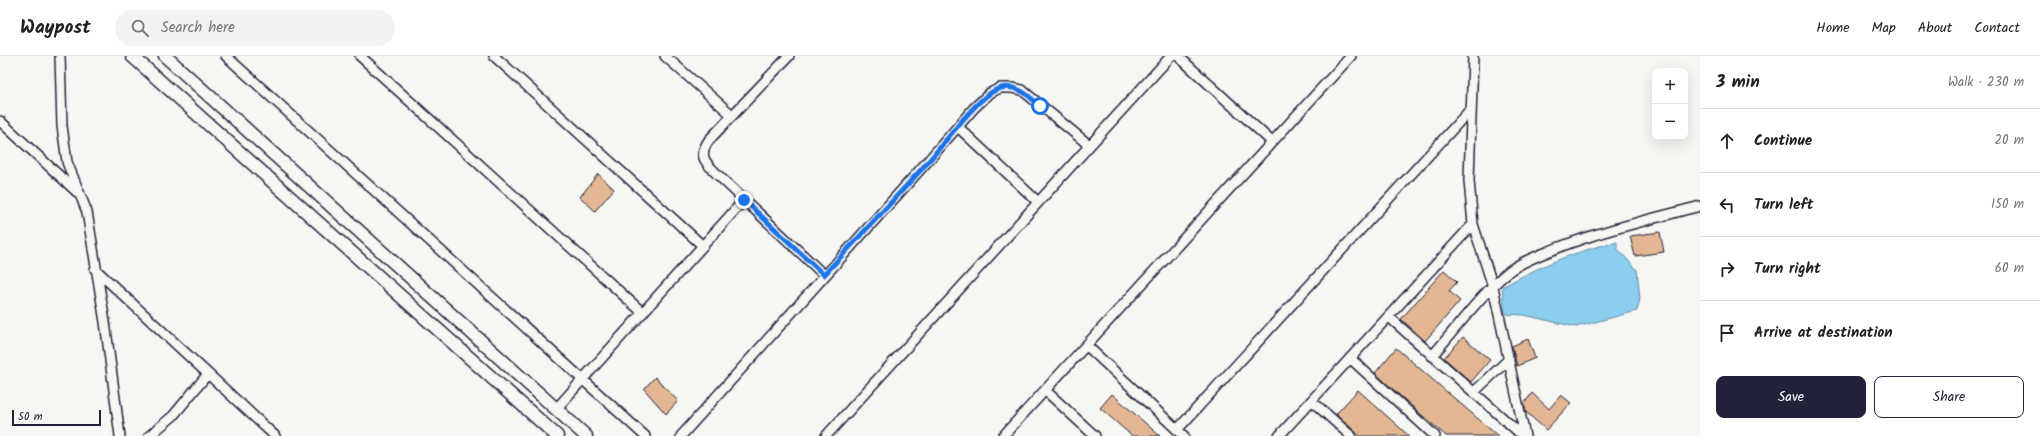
<!DOCTYPE html>
<html lang="en">
<head>
<meta charset="utf-8">
<style>
  body { margin:0; font-family:Kalam,sans-serif; background:#f2f2f2; color:#202124 }
  .controls { position:absolute; right:12px; top:12px; display:grid; overflow:hidden; border-radius:8px; box-shadow:0 4px 16px #0002 }
  .controls button { width:36px; height:36px; display:grid; place-items:center; padding:0; border:0; border-bottom:1px solid #e0e0e0; background:#fff; color:#202124; font:20px sans-serif }
  .scale { position:absolute; left:12px; bottom:10px; width:89px; box-sizing:border-box; padding-left:4px; border:2px solid #22223b; border-top:0; font-size:11px; line-height:14px; white-space:nowrap; color:#22223b; -webkit-text-stroke:3px #f6f6f2; paint-order:stroke }
  .stop { position:absolute; width:12px; height:12px; margin:-9px; border:3px solid #1a73e8; border-radius:50%; background:#fff }
  .stop.end { background:#1a73e8; border-color:#fff; box-shadow:0 1px 4px #0008 }
  .list { margin:0; padding:0; list-style:none }
  h2 { display:flex; justify-content:space-between; align-items:center; height:52px; margin:0; padding:0 16px; font-size:17px }
  h2 small { font-size:13px; font-weight:400; color:#757577 }
  .list li { display:grid; grid-template-columns:26px 1fr auto; gap:12px; align-items:center; box-sizing:border-box; height:64px; padding:0 16px; border-top:1px solid #e0e0e0 }
  .list b { display:block; font-size:15px; white-space:nowrap }
  .list em { font-size:13px; font-style:normal; color:#757577 }
  .actions { display:flex; gap:8px; padding:12px 16px }
  .actions a { flex:1; padding:9px 0; border:1px solid #22223b; border-radius:8px; text-align:center; font-size:14px; color:#22223b }
  .actions .main { background:#22223b; color:#fff }
  .icon { flex:none; width:22px; height:22px; fill:none; stroke:currentColor; stroke-width:2; stroke-linecap:round; stroke-linejoin:round }
  .map { position:relative; flex:none; width:1700px; height:380px; overflow:hidden }
  header { display:flex; align-items:center; gap:24px; box-sizing:border-box; height:56px; padding:0 20px; background:#fff; border-bottom:1px solid #e0e0e0 }
  header strong { font-size:19px }
  nav { display:flex; gap:22px; margin-inline-start:auto; font-size:14px }
  .search { width:280px; height:36px; background:#f2f2f2; display:flex; align-items:center; gap:10px; box-sizing:border-box; padding:0 14px; border-radius:22px; color:#757577; font-size:15px }
  main { display:flex }
  aside { flex:1; background:#fff }
  .map>svg:first-child { display:block }
</style>
</head>
<body>
<header>
<strong>Waypost</strong>
<div class="search"><svg class="icon" aria-label="search" viewBox="0 0 24 24"><circle cx="10" cy="10" r="6"/><path d="M15 15l6 6"/></svg>Search here</div>
<nav><a>Home</a><a>Map</a><a>About</a><a>Contact</a></nav>
</header>
<main>
<div class="map">
<svg width="1700" height="380" viewBox="0 0 1700 380">
  <rect width="100%" height="100%" fill="#f6f6f2"/>
  <filter id="ink" filterUnits="userSpaceOnUse"><feTurbulence type="fractalNoise" baseFrequency=".025" numOctaves="2"/><feDisplacementMap in="SourceGraphic" scale="8" xChannelSelector="R" yChannelSelector="G"/><feConvolveMatrix kernelMatrix="1 2 1 2 8 2 1 2 1" color-interpolation-filters="sRGB"/></filter>
  <g filter="url(#ink)">
    <path fill="#8cceed" stroke="#6289a6" d="M1617,186V192L1637,214L1640,243L1637,255L1576,271L1524,259L1505,258L1502,231C1540,210 1574,195 1617,186Z"/>
    <path fill="#e3b793" stroke="#22223b" d="M598,118L614,133L595,155L580,141Z
      M1660,176L1664,196L1635,200L1630,180Z
      M1444,214L1457,226L1449,235L1460,245L1425,285L1401,263Z
      M1463,281L1490,304L1471,326L1444,302Z
      M1528,283L1535,302L1517,310L1512,290Z
      M1396,292L1498,380H1446L1416,354L1375,317Z
      M655,321L678,345L666,358L644,333Z
      M1358,334L1409,380H1360L1336,358Z
      M1532,337L1549,353L1561,339L1571,347L1546,374L1526,356L1524,348Z
      M1112,338L1160,380H1132L1100,352Z"/>
    <g fill="none" stroke-linecap="round" stroke-linejoin="round">
      <defs>
        <path id="minor" d="M60,0L62,70L67,106L87,156L105,266L120,380
          M226,0L645,380
          M360,0L643,257
          M494,0L703,190
          M665,0L732,59
          M789,0L709,84C697,101 706,107 719,120L824,219
          M1178,0L1272,86
          M1473,0L1469,125L1473,168L1493,231L1525,380
          M0,65L77,136
          M958,71L1038,146
          M95,213L275,380
          M1389,261L1523,380
          M1087,290L1184,380
          M1432,300C1456,273 1480,239 1508,216C1522,205 1540,199 1557,192C1603,174 1652,163 1700,150
          M1350,302L1435,380
          M1046,335L1095,380
          M1474,336L1509,303
          M1312,345L1351,380
          M556,353L744,144
          M1177,374L1470,54
          M149,380L173,360L207,319
          M681,380L927,106L974,52L990,37L1000,32H1012L1022,34L1089,89
          M826,380L1171,0
          M1003,380L1351,0
          M1279,380L1473,168"/>
        <path id="tertiary" d="M132,0L557,380
          M165,0L586,380"/>
      </defs>
      <use href="#minor" stroke="#22223b" stroke-width="12"/>
      <use href="#tertiary" stroke="#22223b" stroke-width="15"/>
      <use href="#minor" stroke="#f6f6f2" stroke-width="9"/>
      <use href="#tertiary" stroke="#f6f6f2" stroke-width="12"/>
    </g>
  </g>
  <g fill="none" stroke-linecap="round" stroke-linejoin="round" filter="url(#ink)">
    <path stroke="#1a73e8" stroke-width="5" d="M744,144L824,219C858,182 893,145 927,107C943,90 979,37 1001,32C1017,28 1029,40 1040,50"/>
  </g>
</svg>
<div class="controls">
<button>+</button>
<button>−</button>
</div>
<div class="scale">50 m</div>
<div class="stop" style="left:1040px;top:50px"></div>
<div class="stop end" style="left:744px;top:144px"></div>
</div>
<aside>
<h2>3 min<small>Walk · 230 m</small></h2>
<ul class="list">
<li><svg class="icon" aria-label="ahead" viewBox="0 0 24 24"><path d="M12 20V5M6 11l6-6 6 6"/></svg><div><b>Continue</b></div><em>20 m</em></li>
<li><svg class="icon" aria-label="left" viewBox="0 0 24 24"><path d="M17 20v-9H6M10 6l-5 5 5 5"/></svg><div><b>Turn left</b></div><em>150 m</em></li>
<li><svg class="icon" aria-label="right" viewBox="0 0 24 24"><path d="M7 20v-9h11M14 6l5 5-5 5"/></svg><div><b>Turn right</b></div><em>60 m</em></li>
<li><svg class="icon" aria-label="arrive" viewBox="0 0 24 24"><path d="M6 21V4h12l-3 4 3 4H6"/></svg><div><b>Arrive at destination</b></div></li>
</ul>
<div class="actions"><a class="main">Save</a><a>Share</a></div>
</aside>
</main>
</body>
</html>
